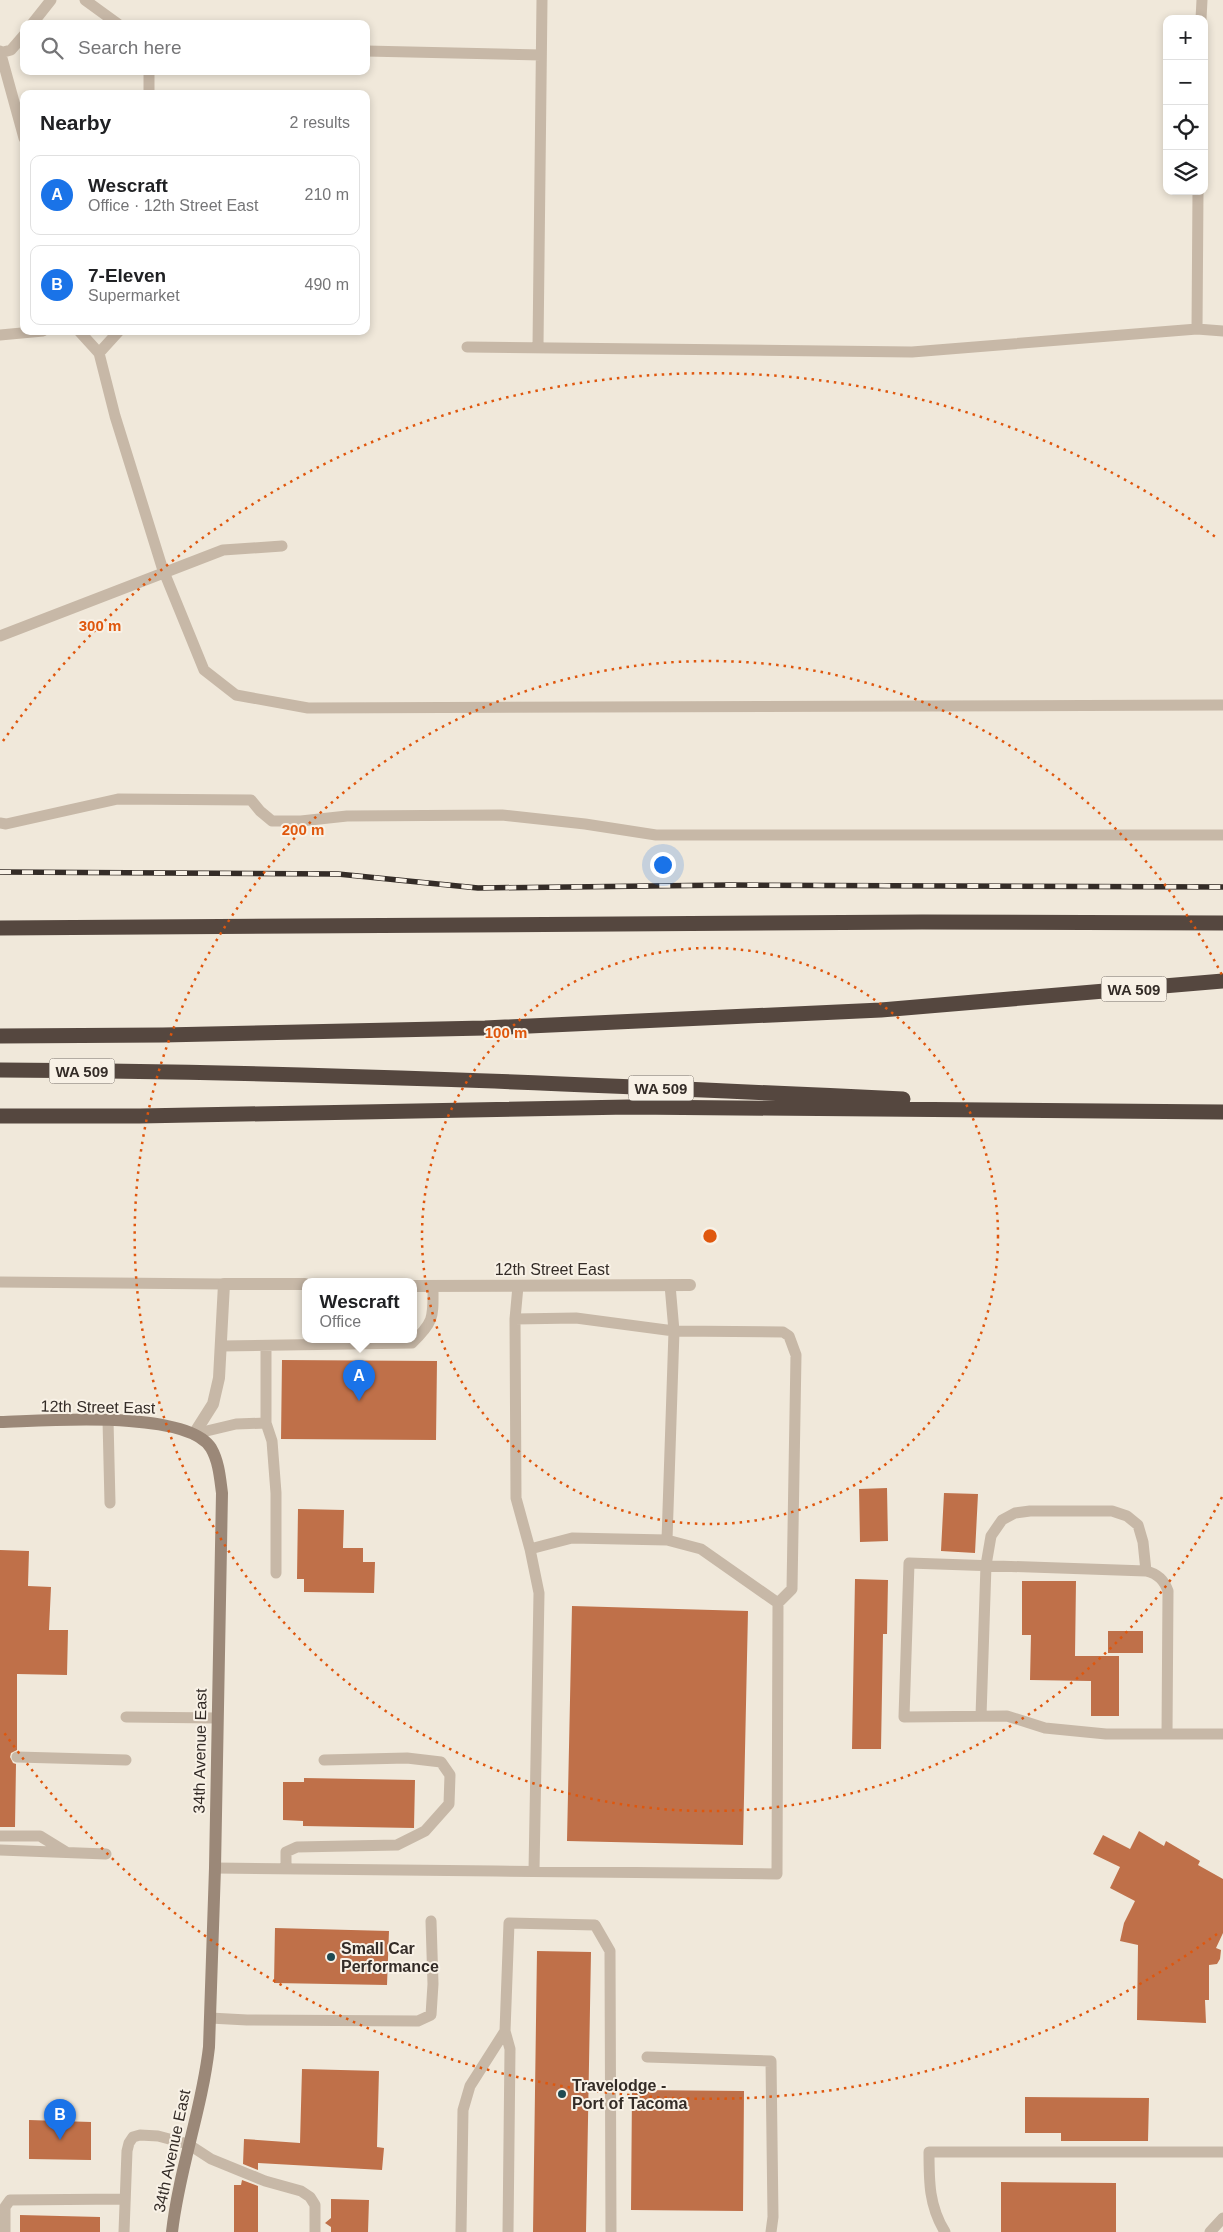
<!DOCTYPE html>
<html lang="en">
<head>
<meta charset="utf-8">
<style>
  body { margin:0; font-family:Arial,sans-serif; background:#f6f6f6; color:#202124 }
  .controls { position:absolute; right:15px; top:15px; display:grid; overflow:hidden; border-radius:10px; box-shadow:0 2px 8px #0003 }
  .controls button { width:45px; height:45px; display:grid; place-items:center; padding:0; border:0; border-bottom:1px solid #e0e0e0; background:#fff; color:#202124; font:25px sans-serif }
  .you { position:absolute; left:662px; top:864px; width:18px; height:18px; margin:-12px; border:4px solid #fff; border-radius:50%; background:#1a73e8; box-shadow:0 0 0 8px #1a73e833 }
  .badge { display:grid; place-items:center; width:32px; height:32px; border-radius:50%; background:#1a73e8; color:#fff; font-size:16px; font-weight:700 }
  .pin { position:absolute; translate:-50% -41px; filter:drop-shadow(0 1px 2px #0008) }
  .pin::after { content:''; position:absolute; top:26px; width:18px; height:15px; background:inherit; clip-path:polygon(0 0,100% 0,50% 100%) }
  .popup { position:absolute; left:302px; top:1278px; width:115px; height:65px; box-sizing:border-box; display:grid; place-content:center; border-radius:10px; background:#fff; filter:drop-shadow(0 1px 4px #0005); font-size:16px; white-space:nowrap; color:#757577 }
  .popup b { font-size:19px; color:#202124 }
  .popup::after { content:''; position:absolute; left:50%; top:100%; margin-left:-10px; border:10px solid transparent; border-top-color:#fff }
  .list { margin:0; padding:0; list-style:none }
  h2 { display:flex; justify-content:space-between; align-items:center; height:65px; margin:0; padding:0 20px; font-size:21px }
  h2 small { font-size:16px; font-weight:400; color:#757577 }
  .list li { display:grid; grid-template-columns:32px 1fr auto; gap:15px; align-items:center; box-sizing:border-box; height:80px; margin:0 10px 10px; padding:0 10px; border:1px solid #e0e0e0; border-radius:10px }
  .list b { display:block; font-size:19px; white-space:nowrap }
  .list p { margin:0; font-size:16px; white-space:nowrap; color:#757577 }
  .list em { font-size:16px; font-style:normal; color:#757577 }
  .icon { flex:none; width:28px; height:28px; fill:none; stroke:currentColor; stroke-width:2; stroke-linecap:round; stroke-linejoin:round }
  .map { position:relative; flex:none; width:1223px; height:2232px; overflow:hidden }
  .search { position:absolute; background:#fff; box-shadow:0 2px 8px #0003; left:20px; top:20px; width:350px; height:55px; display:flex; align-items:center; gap:12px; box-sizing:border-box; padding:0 18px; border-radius:10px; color:#757577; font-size:19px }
  .panel { position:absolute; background:#fff; box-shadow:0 2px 8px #0003; left:20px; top:90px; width:350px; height:245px; border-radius:10px }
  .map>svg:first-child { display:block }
</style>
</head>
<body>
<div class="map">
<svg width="1223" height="2232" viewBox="0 0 1223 2232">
  <rect width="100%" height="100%" fill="#f0e8da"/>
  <path fill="#bf7049" d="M282,1360L437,1361L436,1440L281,1439Z
    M887,1488L888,1541L860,1542L859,1489Z
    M944,1493L978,1494L975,1553L941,1551Z
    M298,1509L344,1510L343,1548H363V1562H375L374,1593L304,1592V1579H297Z
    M0,1550L29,1551L28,1586L51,1587L49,1630H68L67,1675L17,1674V1750L11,1753L10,1757L13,1763L16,1764L15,1827H0Z
    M855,1579L888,1580L887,1634H883L881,1749H852Z
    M1022,1581H1076L1075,1656H1119V1716H1091V1681L1030,1680L1031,1635H1022Z
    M572,1606L748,1611L743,1845L567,1841Z
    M1108,1631H1143V1653H1108Z
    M304,1778L415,1780L414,1828L303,1826V1821L283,1820V1782H304Z
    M1139,1831L1164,1846L1166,1841L1200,1861L1198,1865L1223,1879V1933L1216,1948L1221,1950L1220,1959L1217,1964L1209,1965V2000H1205L1206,2023L1137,2020L1138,1945L1120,1941L1124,1923L1135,1901L1110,1888L1120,1867L1093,1854L1103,1835L1130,1849Z
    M275,1928L389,1931L387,1985L274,1983Z
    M537,1951L591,1952L586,2232H533Z
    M302,2069L379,2071L377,2147L384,2148L382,2170L258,2163V2170L243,2164L244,2139L300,2143Z
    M632,2090L744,2091L743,2211L631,2210Z
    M1025,2097L1149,2098L1148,2141H1061V2133H1025Z
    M29,2120L91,2122V2160L29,2159Z
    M242,2180L258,2186V2232H234V2185H241Z
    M1001,2182L1116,2183V2232H1001Z
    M331,2199L369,2200L368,2232H331V2227L325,2223L331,2218Z
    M20,2215L100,2217V2232H20Z"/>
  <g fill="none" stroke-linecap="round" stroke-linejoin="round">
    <path stroke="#c7b8a7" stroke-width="11" d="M85,0L118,24
      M1201,19L1202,0
      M32,24L51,0
      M0,51L24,138
      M366,51L541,55
      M0,53L11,50L24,35
      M149,71V94
      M1197,329L1198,191
      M79,331L99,353L115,416L162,567L204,670L236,695L308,708L1223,705
      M0,335L43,331
      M538,346L542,0
      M467,347L912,352L1197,329L1223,331
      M99,353L119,331
      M0,636L223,550L282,546
      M0,823L6,824L118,799L251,800L260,811L272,821H301L347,816L502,815L585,824L656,835H1223
      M0,1282L224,1284
      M515,1319L518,1286
      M221,1346L412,1343C435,1321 433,1317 433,1286
      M266,1346V1423L272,1441L276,1493V1573
      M108,1420L110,1503
      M194,1434L236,1424L266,1423
      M667,1540L674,1331L670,1285
      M530,1549L572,1538L667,1540L701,1549L778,1603
      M981,1716L986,1565L991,1536L1002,1520L1015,1513L1030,1511H1112L1127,1516L1138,1525L1143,1542L1146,1571
      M126,1717L217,1718
      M1167,1734L1168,1591C1164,1580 1158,1574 1146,1571L909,1563L904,1717L1007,1716L1045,1728L1106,1734H1223
      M17,1757L126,1760
      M0,1836H40L66,1852
      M0,1850L106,1854
      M215,1868C402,1870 590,1872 777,1874L778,1603L792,1589L796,1355L789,1336L783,1332L674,1331L576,1318L515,1319L516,1498L530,1549L539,1593L534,1871
      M286,1868V1852L297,1847L397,1845L425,1831L449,1804L450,1775L441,1762L407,1758L324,1760
      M210,2018L247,2020L418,2021L431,2015L433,1984L431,1921
      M647,2057L771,2061L773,2217L771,2232
      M5,2232V2207L10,2200L125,2199
      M124,2232L127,2151L129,2143L133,2137L140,2135L158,2136L188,2144L211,2159L265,2181L301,2191L310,2197L315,2205V2232
      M461,2232L463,2110L470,2086L505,2031
      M508,2232L510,2049L505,2031L509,1923L595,1925L610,1951L611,2232
      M945,2232C929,2206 929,2182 929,2152H1223
      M1210,2232L1223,2218"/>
    <path stroke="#c7b8a7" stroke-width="12" d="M413,1286L690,1285
      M194,1434L213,1404L219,1378L224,1284H305"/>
    <path stroke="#9b8878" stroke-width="12" d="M0,1422C43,1421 187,1409 211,1448C219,1462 220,1478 222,1493L215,1868L209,2047C202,2110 179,2169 172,2232"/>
    <path stroke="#55473f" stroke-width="15" d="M0,928L922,922L1223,923
      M0,1036L163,1035L485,1028L881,1010L1223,981
      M0,1070C301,1071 602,1085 903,1099
      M0,1116H140L629,1107L1223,1112"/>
    <defs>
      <path id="rail" d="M0,872L338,874L478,888L730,885L1223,887"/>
    </defs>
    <use href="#rail" stroke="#342c27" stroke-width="5.5"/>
    <use href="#rail" stroke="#f8f1e6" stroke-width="4" stroke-dasharray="11" stroke-linecap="butt"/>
  </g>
  <g fill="none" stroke="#df570d" stroke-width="2.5" stroke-dasharray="2.5 5">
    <circle cx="710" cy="1236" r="288"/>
    <path d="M1222 1497A575 575 0 1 1 1222 975"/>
    <path d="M1217 1934A863 863 0 0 1 3 1731M3 741A863 863 0 0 1 1217 538"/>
  </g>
  <g fill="#1f4b53" stroke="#f8f1e6" stroke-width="2">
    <circle cx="331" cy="1957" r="5"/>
    <circle cx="562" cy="2094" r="5"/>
  </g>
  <g text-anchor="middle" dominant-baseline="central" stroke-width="4" stroke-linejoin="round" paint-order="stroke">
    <g fill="#f8f1e6" stroke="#6f6760" stroke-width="1">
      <rect x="1101.5" y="976.5" width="65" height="25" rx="4"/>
      <rect x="49.5" y="1058.5" width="65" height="25" rx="4"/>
      <rect x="628.5" y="1075.5" width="65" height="25" rx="4"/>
    </g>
    <g font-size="15" font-weight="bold" fill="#342c27">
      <text x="1134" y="989">WA 509</text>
      <text x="82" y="1071">WA 509</text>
      <text x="661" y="1088">WA 509</text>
    </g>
    <g font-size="16" fill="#342c27" stroke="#f8f1e6">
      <text x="552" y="1269">12th Street East</text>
      <text transform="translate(98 1407) rotate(1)">12th Street East</text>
      <text transform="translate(200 1751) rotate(-89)">34th Avenue East</text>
      <text transform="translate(172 2151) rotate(-78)">34th Avenue East</text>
    </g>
    <g font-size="16" font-weight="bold" fill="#342c27" stroke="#f8f1e6" text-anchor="start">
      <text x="341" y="1948">Small Car<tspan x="341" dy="18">Performance</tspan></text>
      <text x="572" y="2085">Travelodge -<tspan x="572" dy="18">Port of Tacoma</tspan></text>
    </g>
  </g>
  <circle cx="710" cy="1236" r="8" fill="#df570d" stroke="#f8f1e6" stroke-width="2.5"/>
  <g font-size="15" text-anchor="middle" font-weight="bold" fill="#df570d" stroke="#f8f1e6" stroke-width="4" stroke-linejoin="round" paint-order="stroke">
    <text x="100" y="631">300 m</text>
    <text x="303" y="835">200 m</text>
    <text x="506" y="1038">100 m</text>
  </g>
</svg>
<div class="controls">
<button>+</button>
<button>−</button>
<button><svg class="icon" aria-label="locate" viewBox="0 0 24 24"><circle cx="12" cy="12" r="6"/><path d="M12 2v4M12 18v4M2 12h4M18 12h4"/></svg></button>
<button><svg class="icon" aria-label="layers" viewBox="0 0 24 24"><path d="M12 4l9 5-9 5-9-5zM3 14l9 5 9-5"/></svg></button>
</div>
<div class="you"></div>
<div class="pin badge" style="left:359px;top:1401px">A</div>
<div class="popup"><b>Wescraft</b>Office</div>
<div class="pin badge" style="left:60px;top:2140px">B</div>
<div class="search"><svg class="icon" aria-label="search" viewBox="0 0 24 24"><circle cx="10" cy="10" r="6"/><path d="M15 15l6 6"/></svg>Search here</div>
<section class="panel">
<h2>Nearby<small>2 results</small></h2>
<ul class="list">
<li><span class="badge">A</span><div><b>Wescraft</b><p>Office · 12th Street East</p></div><em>210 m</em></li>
<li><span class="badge">B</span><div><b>7-Eleven</b><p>Supermarket</p></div><em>490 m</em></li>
</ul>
</section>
</div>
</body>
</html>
